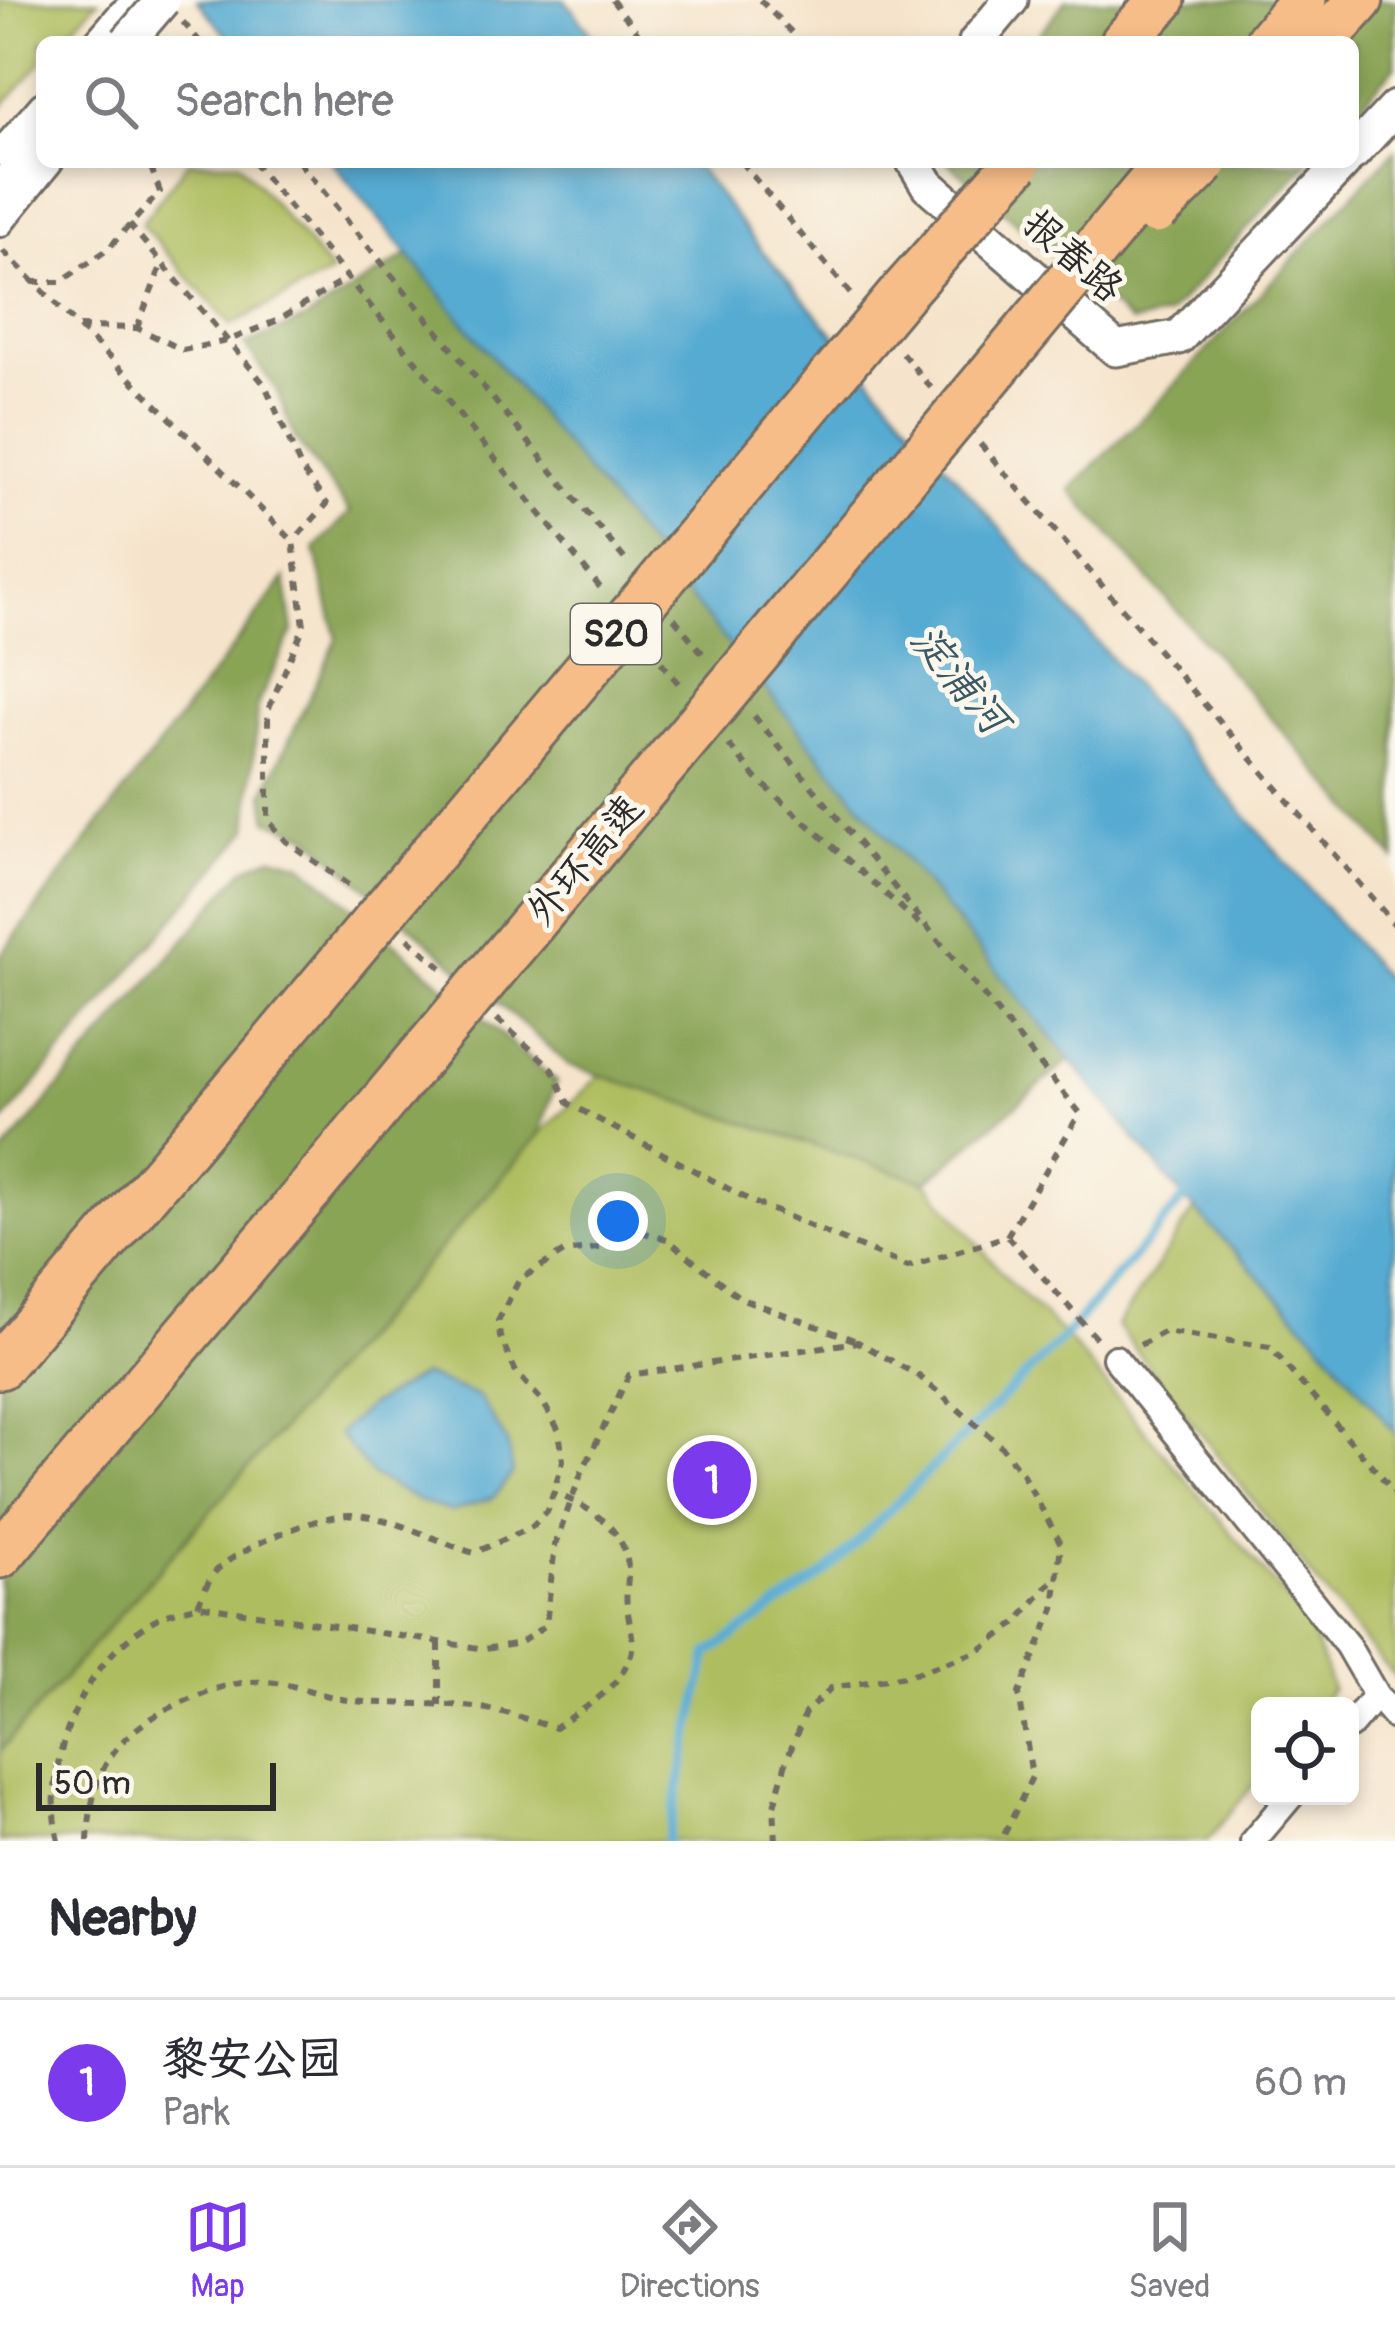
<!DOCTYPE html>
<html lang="en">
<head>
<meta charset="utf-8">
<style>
  body { margin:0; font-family:Pangolin,"LXGW WenKai TC",sans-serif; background:#f7f7f7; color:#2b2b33 }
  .controls { position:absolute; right:36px; bottom:36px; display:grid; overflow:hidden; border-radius:18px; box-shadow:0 6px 18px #0003 }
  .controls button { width:108px; height:108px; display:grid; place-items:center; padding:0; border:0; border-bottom:3px solid #e1e1e2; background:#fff; color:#2b2b33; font:60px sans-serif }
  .scale { position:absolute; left:36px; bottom:30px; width:240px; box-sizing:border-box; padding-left:12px; border:6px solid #2b2b2b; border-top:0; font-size:33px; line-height:42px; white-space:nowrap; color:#2b2b2b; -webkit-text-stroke:9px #fbf7ec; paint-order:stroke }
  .you { position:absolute; left:618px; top:1221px; width:42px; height:42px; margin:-30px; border:9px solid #fff; border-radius:50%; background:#1a73e8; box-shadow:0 0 0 18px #1a73e833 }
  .badge { display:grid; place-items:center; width:78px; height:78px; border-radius:50%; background:#7c3aed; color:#fff; font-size:39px; font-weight:700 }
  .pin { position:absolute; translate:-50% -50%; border:6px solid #fff; box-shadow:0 3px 12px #0006 }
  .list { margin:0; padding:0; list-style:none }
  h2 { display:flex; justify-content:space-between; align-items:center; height:156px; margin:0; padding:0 48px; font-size:51px }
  h2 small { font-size:39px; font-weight:400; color:#7c7c81 }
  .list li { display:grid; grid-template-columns:78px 1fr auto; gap:36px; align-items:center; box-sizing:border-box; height:168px; padding:0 48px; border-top:3px solid #e1e1e2 }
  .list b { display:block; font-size:45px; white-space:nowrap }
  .list p { margin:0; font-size:39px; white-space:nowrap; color:#7c7c81 }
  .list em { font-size:39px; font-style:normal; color:#7c7c81 }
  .icon { flex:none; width:66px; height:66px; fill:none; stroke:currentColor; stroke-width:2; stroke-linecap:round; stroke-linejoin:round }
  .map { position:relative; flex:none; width:1395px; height:1841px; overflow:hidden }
  .search { position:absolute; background:#fff; box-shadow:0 6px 18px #0003; left:36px; right:36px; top:36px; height:132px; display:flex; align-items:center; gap:30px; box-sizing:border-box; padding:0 42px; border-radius:18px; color:#7c7c81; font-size:45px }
  .sheet { height:324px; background:#fff }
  nav { display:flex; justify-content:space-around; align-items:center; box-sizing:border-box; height:168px; border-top:3px solid #e1e1e2; background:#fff; font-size:33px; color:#7c7c81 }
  nav a { display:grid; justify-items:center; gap:6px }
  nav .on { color:#7c3aed }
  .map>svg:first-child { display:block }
</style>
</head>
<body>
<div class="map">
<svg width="1395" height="1841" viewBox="0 0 1395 1841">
  <rect width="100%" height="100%" fill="#fbf7ec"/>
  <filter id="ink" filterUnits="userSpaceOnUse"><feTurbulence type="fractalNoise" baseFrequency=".00833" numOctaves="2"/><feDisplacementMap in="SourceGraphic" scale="24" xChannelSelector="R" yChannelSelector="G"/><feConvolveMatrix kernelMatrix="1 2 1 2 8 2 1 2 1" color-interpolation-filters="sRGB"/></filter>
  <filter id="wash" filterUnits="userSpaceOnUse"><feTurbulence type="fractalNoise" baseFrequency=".004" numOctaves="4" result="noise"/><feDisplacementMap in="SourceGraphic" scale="48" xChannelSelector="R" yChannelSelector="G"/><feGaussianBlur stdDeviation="2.7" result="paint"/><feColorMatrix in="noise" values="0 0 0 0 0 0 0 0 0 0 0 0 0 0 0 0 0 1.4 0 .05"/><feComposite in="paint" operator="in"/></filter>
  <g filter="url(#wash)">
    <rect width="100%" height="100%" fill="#f5e4cb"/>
    <path fill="#aebd5f" stroke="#6c7445" stroke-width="3" d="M0,0H98L60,42H42V62L0,109Z
      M188,162H239L332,273L231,325L141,224Z
      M601,1074L927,1182L1010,1283L1065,1336L1309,1625L1332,1689L1318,1706H1260V1777L1207,1841H0V1751L539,1135Z
      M1195,1209L1320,1341L1395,1433V1677L1347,1621L1117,1326Z"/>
    <path fill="#8aa456" stroke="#5a6840" stroke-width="3" d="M1066,0H1395V67L1353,113V42H1033Z
      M1395,150V859L1070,490L1165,395Z
      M948,162H1308L1168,315L1131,323Z
      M409,254L1072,1058L926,1182L569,1065L307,835L268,820L264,793L337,639L315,549L350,512L294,437L277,391L245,345L306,319Z
      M285,578L293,631L258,703L248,830L0,1126V956Z
      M273,856L303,864L556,1082L539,1135L0,1751V1157L244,869Z"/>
    <path fill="#56abd2" stroke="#406b7e" stroke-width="3" d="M197,0H565L598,42H232Z
      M332,162H693L760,248L1395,990V1433L1320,1341L1183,1197Z
      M422,1375L479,1397L507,1442L513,1473L494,1497L452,1512L419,1501L373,1476L338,1434L369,1406Z"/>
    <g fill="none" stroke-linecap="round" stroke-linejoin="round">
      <path stroke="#56abd2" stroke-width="9" d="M667,1841L708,1654L827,1572L1065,1336L1192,1189"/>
    </g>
  </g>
  <g filter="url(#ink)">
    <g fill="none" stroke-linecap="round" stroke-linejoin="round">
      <defs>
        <path id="minor" d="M96,42L121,13L138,0
          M0,153L42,105
          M0,224L50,162
          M1115,1358L1347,1645L1376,1695L1395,1717
          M1350,1726L1376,1695
          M1253,1841L1291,1796"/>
        <path id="tertiary" d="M976,42L1011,0
          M1353,153L1395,108
          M914,162L928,185L1116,349L1179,337L1344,162
          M0,190L42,141"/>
        <path id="motorway" d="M1124,42L1162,0
          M1268,42L1303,0
          M1322,42L1360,0
          M0,1366L218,1109
          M0,1555L311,1188"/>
      </defs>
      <use href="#minor" stroke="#726c63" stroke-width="30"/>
      <use href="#tertiary" stroke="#726c63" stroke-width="39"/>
      <use href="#motorway" stroke="#726c63" stroke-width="51"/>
      <path stroke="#726c63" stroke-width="6" stroke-dasharray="9 9" stroke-linecap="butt" d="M612,0L645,42
        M760,0L801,42
        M183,22L200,42
        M253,162L603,591
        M299,162L627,562
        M741,162L854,298
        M129,224L265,385L301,468L327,504L293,541
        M3,251L293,541L304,626L268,710V820L286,841L354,889
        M33,282H60L107,250L160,192L149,162
        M79,327L137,328L183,350L227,341L276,321L348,278
        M137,328L162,264
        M902,353L932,389
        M980,444L1395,925
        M674,618L707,659
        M650,648L683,689
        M754,716L1080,1113L1007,1236
        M729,745L756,778L925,929
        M408,938L443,969
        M497,1019L552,1068L568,1103L753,1202L908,1267L1007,1236L1097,1339
        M1140,1345L1165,1331L1270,1347L1395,1493
        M198,1605C203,1594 208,1580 215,1572C235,1549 320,1514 351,1515C393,1516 434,1541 474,1553L532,1527L548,1510L563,1461L559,1431L543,1402L516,1372L500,1337L498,1321L519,1280L564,1252L606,1247L641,1232L667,1239L740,1298L854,1340
        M439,1643V1705
        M59,1841C40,1761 85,1653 162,1616C173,1611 187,1609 198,1605L485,1649L520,1643L546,1625L555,1545L581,1474L629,1375L858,1342L919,1376L1000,1445L1022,1473L1061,1544L1054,1609L1019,1693L1032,1777L1001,1841
        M88,1841C91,1766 117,1731 185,1701C209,1690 238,1680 265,1682C295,1683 325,1698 355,1701C400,1706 448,1701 493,1710C514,1714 534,1722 555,1728C577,1713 605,1697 620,1675C641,1646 630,1636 627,1605C625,1593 629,1580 628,1568C626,1528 587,1505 553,1493
        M776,1841L774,1806L786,1762L805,1713L831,1688L911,1675L979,1651L1015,1624L1058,1574"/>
      <use href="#minor" stroke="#fff" stroke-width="24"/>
      <use href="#tertiary" stroke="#fff" stroke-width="33"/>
      <use href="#motorway" stroke="#f7bd88" stroke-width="45"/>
      <defs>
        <path id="tertiary-bridge" d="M127,42L163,0"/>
        <path id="motorway-bridge" d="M1156,211L1205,162
          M218,1109L903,292L1018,162
          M311,1188L1168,162"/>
      </defs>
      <use href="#tertiary-bridge" stroke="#726c63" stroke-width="39" stroke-linecap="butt"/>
      <use href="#motorway-bridge" stroke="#726c63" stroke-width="51" stroke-linecap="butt"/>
      <use href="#tertiary-bridge" stroke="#fff" stroke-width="33"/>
      <use href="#motorway-bridge" stroke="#f7bd88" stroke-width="45"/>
    </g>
  </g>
  <g text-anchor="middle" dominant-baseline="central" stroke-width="10" stroke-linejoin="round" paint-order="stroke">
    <rect fill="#fbf7ec" stroke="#696865" stroke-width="3" x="571" y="604" width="90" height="60" rx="9"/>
    <g font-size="36" font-weight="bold" fill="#2b2b2b">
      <text x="616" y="634">S20</text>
    </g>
    <g font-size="39" fill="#2b2b2b" stroke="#fbf7ec">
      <text transform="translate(1073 256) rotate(41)">报春路</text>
      <text transform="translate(585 860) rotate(-50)">外环高速</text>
    </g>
    <g font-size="42" font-style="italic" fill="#3a5865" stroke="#fbf7ec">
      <text transform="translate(959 680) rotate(50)">淀浦河</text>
    </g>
  </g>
</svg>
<div class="controls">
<button><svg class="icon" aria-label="locate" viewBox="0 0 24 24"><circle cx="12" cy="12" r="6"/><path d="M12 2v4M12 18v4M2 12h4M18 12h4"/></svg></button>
</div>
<div class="scale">50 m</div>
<div class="you"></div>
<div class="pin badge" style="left:712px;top:1480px">1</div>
<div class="search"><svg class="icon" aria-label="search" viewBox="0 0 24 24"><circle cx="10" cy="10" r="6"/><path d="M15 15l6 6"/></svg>Search here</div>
</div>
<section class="sheet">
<h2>Nearby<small></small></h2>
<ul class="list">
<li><span class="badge">1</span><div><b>黎安公园</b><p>Park</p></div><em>60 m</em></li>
</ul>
</section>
<nav>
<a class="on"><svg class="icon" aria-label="map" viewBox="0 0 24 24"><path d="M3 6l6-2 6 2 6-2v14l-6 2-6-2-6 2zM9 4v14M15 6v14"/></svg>Map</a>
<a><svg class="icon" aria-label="directions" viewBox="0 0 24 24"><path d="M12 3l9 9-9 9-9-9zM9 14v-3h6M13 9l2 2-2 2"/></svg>Directions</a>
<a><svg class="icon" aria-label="saved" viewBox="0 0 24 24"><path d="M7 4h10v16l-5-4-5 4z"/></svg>Saved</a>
</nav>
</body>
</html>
